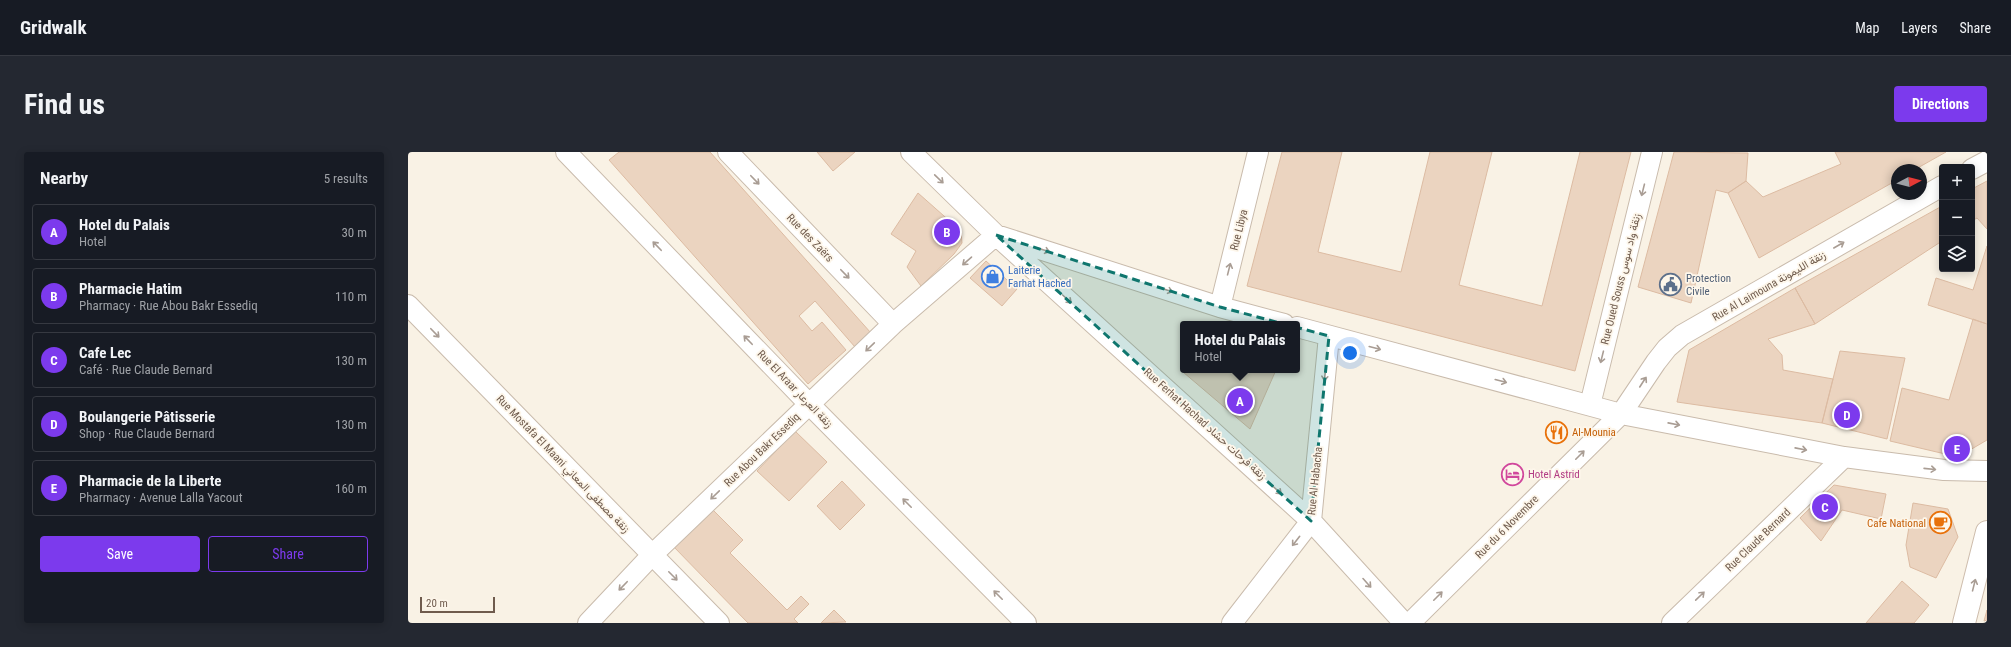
<!DOCTYPE html>
<html lang="en">
<head>
<meta charset="utf-8">
<style>
  body { margin:0; font-family:"Roboto Condensed",Vazirmatn,sans-serif; background:#242831; color:#f1f3f6 }
  .controls { position:absolute; right:12px; top:12px; display:grid; overflow:hidden; border-radius:4px; box-shadow:0 2px 10px #0003 }
  .controls button { width:36px; height:36px; display:grid; place-items:center; padding:0; border:0; border-bottom:1px solid #363941; background:#171b24; color:#f1f3f6; font:20px sans-serif }
  .compass { position:absolute; left:1483px; top:12px; width:36px; height:36px; border-radius:50%; background:#171b24; box-shadow:0 2px 10px #0003; rotate:83deg }
  .scale { position:absolute; left:12px; bottom:10px; width:75px; box-sizing:border-box; padding-left:4px; border:2px solid #6f5b4d; border-top:0; font-size:11px; line-height:14px; white-space:nowrap; color:#6f5b4d; -webkit-text-stroke:3px #fdf6ea; paint-order:stroke }
  .you { position:absolute; left:942px; top:201px; width:14px; height:14px; margin:-10px; border:3px solid #fff; border-radius:50%; background:#1a73e8; box-shadow:0 0 0 6px #1a73e833 }
  .badge { display:grid; place-items:center; width:26px; height:26px; border-radius:50%; background:#7c3aed; color:#fff; font-size:13px; font-weight:700 }
  .pin { position:absolute; translate:-50% -50%; border:2px solid #fff; box-shadow:0 1px 4px #0006 }
  .popup { position:absolute; left:772px; top:169px; width:120px; height:52px; box-sizing:border-box; display:grid; place-content:center; border-radius:4px; background:#171b24; filter:drop-shadow(0 1px 3px #0005); font-size:13px; white-space:nowrap; color:#9ea1a6 }
  .popup b { font-size:15px; color:#f1f3f6 }
  .popup::after { content:''; position:absolute; left:50%; top:100%; margin-left:-8px; border:8px solid transparent; border-top-color:#171b24 }
  .list { margin:0; padding:0; list-style:none }
  h2 { display:flex; justify-content:space-between; align-items:center; height:52px; margin:0; padding:0 16px; font-size:17px }
  h2 small { font-size:13px; font-weight:400; color:#9ea1a6 }
  .list li { display:grid; grid-template-columns:26px 1fr auto; gap:12px; align-items:center; box-sizing:border-box; height:56px; margin:0 8px 8px; padding:0 8px; border:1px solid #363941; border-radius:4px }
  .list b { display:block; font-size:15px; white-space:nowrap }
  .list p { margin:0; font-size:13px; white-space:nowrap; color:#9ea1a6 }
  .list em { font-size:13px; font-style:normal; color:#9ea1a6 }
  .actions { display:flex; gap:8px; padding:12px 16px }
  .actions a { flex:1; padding:9px 0; border:1px solid #7c3aed; border-radius:4px; text-align:center; font-size:14px; color:#7c3aed }
  .actions .main { background:#7c3aed; color:#fff }
  .icon { flex:none; width:22px; height:22px; fill:none; stroke:currentColor; stroke-width:2; stroke-linecap:round; stroke-linejoin:round }
  .map { position:relative; flex:none; width:1579px; height:471px; overflow:hidden; border-radius:4px }
  header { display:flex; align-items:center; gap:24px; box-sizing:border-box; height:56px; padding:0 20px; background:#171b24; border-bottom:1px solid #363941 }
  header strong { font-size:19px }
  nav { display:flex; gap:22px; margin-inline-start:auto; font-size:14px }
  .intro { display:flex; align-items:center; justify-content:space-between; box-sizing:border-box; height:96px; padding:0 24px }
  h1 { margin:0; font-size:28px }
  .button { padding:10px 18px; border-radius:4px; background:#7c3aed; color:#fff; font-size:14px; font-weight:700 }
  main { display:flex; gap:24px; padding:0 24px }
  aside { flex:1; background:#171b24; border-radius:4px; box-shadow:0 2px 10px #0003 }
  .map>svg:first-child { display:block }
</style>
</head>
<body>
<header>
<strong>Gridwalk</strong>
<nav><a>Map</a><a>Layers</a><a>Share</a></nav>
</header>
<div class="intro"><h1>Find us</h1><a class="button">Directions</a></div>
<main>
<aside>
<h2>Nearby<small>5 results</small></h2>
<ul class="list">
<li><span class="badge">A</span><div><b>Hotel du Palais</b><p>Hotel</p></div><em>30 m</em></li>
<li><span class="badge">B</span><div><b>Pharmacie Hatim</b><p>Pharmacy · Rue Abou Bakr Essediq</p></div><em>110 m</em></li>
<li><span class="badge">C</span><div><b>Cafe Lec</b><p>Café · Rue Claude Bernard</p></div><em>130 m</em></li>
<li><span class="badge">D</span><div><b>Boulangerie Pâtisserie</b><p>Shop · Rue Claude Bernard</p></div><em>130 m</em></li>
<li><span class="badge">E</span><div><b>Pharmacie de la Liberte</b><p>Pharmacy · Avenue Lalla Yacout</p></div><em>160 m</em></li>
</ul>
<div class="actions"><a class="main">Save</a><a>Share</a></div>
</aside>
<div class="map">
<svg width="1579" height="471" viewBox="0 0 1579 471">
  <rect width="100%" height="100%" fill="#f9f2e5"/>
  <path fill="#ebd4c0" stroke="#dcbba2" d="M211,0H302L463,181L447,195L407,149L391,164L404,179L414,170L438,198L400,232L201,8Z
    M409,0H447L425,19Z
    M874,0H934L910,100L993,120L1022,0H1084L1051,133L1134,154L1172,0H1223L1167,219L839,134Z
    M1266,0L1340,1L1338,29L1320,41L1308,38L1283,151L1230,135Z
    M1427,0H1538L1506,18H1489V28L1351,106L1320,41L1338,29L1355,45L1433,12Z
    M1579,29V77L1569,66L1564,69V37Z
    M510,41L553,79L554,91L546,102L513,134L499,115L508,99L483,82Z
    M1534,54V89L1407,172L1387,136Z
    M1579,94V172L1520,153L1528,126L1565,138Z
    M578,109L609,137L594,154L562,126Z
    M1387,136L1407,172L1360,187L1374,203L1375,218L1425,227L1414,271L1269,250L1281,198Z
    M1565,167L1579,172V288L1550,305L1482,289L1494,236L1541,248Z
    M1432,199L1497,206L1479,287L1414,271Z
    M776,218H868L842,277L775,220Z
    M387,279L419,310L381,349L349,319Z
    M434,329L457,353L432,378L409,354Z
    M1426,333L1478,342L1473,367L1434,358L1413,389L1392,366Z
    M1505,351L1540,357L1550,385L1528,426L1502,415L1498,393Z
    M303,356L335,388L322,401L379,458L393,444L401,452L386,467L390,471H340L265,394Z
    M1494,429L1521,453L1506,471H1458Z
    M426,458L438,470L413,471Z
    M1579,458V468L1576,469Z"/>
  <g fill="none" stroke-linecap="round" stroke-linejoin="round">
    <defs>
      <path id="street" d="M158,0L402,253L618,471
        M320,0L485,172
        M503,0L588,83L812,155L876,172
        M1564,17L1579,9
        M0,153L311,471
        M812,155L850,0
        M889,175L1213,262L1436,305L1536,318L1579,319
        M1182,253L1244,0
        M180,471L244,403L485,172L588,83L903,369L996,471
        M824,471L903,369L921,184
        M1002,471L1213,262L1248,210L1259,196L1274,183L1534,34
        M1264,471L1436,305"/>
      <path id="secondary" d="M1556,471L1579,380"/>
    </defs>
    <use href="#street" stroke="#c9bbac" stroke-width="22"/>
    <use href="#secondary" stroke="#cebdad" stroke-width="24"/>
    <use href="#street" stroke="#fff" stroke-width="20"/>
    <use href="#secondary" stroke="#fff" stroke-width="22"/>
  </g>
  <defs><path id="oneway-shaft" d="M-6 0H5M1.5-3L5.5 0L1.5 3" fill="none" stroke-width="1.6" stroke-linecap="round" stroke-linejoin="round"/></defs>
  <g stroke="#a99d94">
    <use href="#oneway-shaft" transform="translate(531 27) rotate(44)"/>
    <use href="#oneway-shaft" transform="translate(347 28) rotate(46)"/>
    <use href="#oneway-shaft" transform="translate(1235 38) rotate(104)"/>
    <use href="#oneway-shaft" transform="translate(1431 93) rotate(-30)"/>
    <use href="#oneway-shaft" transform="translate(249 94) rotate(-134)"/>
    <use href="#oneway-shaft" transform="translate(636 98) rotate(18)"/>
    <use href="#oneway-shaft" transform="translate(559 109) rotate(139)"/>
    <use href="#oneway-shaft" transform="translate(821 117) rotate(-76)"/>
    <use href="#oneway-shaft" transform="translate(437 122) rotate(46)"/>
    <use href="#oneway-shaft" transform="translate(759 138) rotate(18)"/>
    <use href="#oneway-shaft" transform="translate(659 147) rotate(42)"/>
    <use href="#oneway-shaft" transform="translate(27 181) rotate(46)"/>
    <use href="#oneway-shaft" transform="translate(340 188) rotate(-134)"/>
    <use href="#oneway-shaft" transform="translate(462 195) rotate(136)"/>
    <use href="#oneway-shaft" transform="translate(967 196) rotate(15)"/>
    <use href="#oneway-shaft" transform="translate(1194 205) rotate(104)"/>
    <use href="#oneway-shaft" transform="translate(917 223) rotate(96)"/>
    <use href="#oneway-shaft" transform="translate(1093 229) rotate(15)"/>
    <use href="#oneway-shaft" transform="translate(1235 230) rotate(-57)"/>
    <use href="#oneway-shaft" transform="translate(1266 272) rotate(11)"/>
    <use href="#oneway-shaft" transform="translate(1393 297) rotate(11)"/>
    <use href="#oneway-shaft" transform="translate(1172 303) rotate(-45)"/>
    <use href="#oneway-shaft" transform="translate(1522 317) rotate(6)"/>
    <use href="#oneway-shaft" transform="translate(869 338) rotate(42)"/>
    <use href="#oneway-shaft" transform="translate(307 343) rotate(136)"/>
    <use href="#oneway-shaft" transform="translate(499 351) rotate(-135)"/>
    <use href="#oneway-shaft" transform="translate(888 389) rotate(128)"/>
    <use href="#oneway-shaft" transform="translate(265 424) rotate(45)"/>
    <use href="#oneway-shaft" transform="translate(959 431) rotate(48)"/>
    <use href="#oneway-shaft" transform="translate(1566 433) rotate(-76)"/>
    <use href="#oneway-shaft" transform="translate(215 434) rotate(134)"/>
    <use href="#oneway-shaft" transform="translate(590 443) rotate(-135)"/>
    <use href="#oneway-shaft" transform="translate(1030 444) rotate(-45)"/>
    <use href="#oneway-shaft" transform="translate(1292 444) rotate(-44)"/>
  </g>
  <path fill="#0f766e" fill-opacity="0.2" stroke="#0f766e" stroke-width="3" stroke-dasharray="8 5" stroke-linejoin="round" d="M588,83L812,155L921,184L903,369Z"/>
  <defs>
    <symbol id="shop-ring" viewBox="-11 -11 22 22"><circle r="9.5" fill="#fdf6ea" stroke="#3f7fe0" stroke-width="1.5"/><path d="M-5-2.5h2.3a2.7 3.5 0 0 1 5.4 0H5L5.5 6h-11ZM-1.5-2.5h3a1.5 2.3 0 0 0-3 0Z" fill="#3f7fe0"/></symbol>
    <symbol id="civic-ring" viewBox="-11 -11 22 22"><circle r="9.5" fill="#fdf6ea" stroke="#5c6f8a" stroke-width="1.5"/><path d="M-.6-6.5H3V-4.5H.6V-3L4-1V1h2V6H-6V1h2V-1L-.6-3ZM-1.2 2.5V6h2.4V2.5Z" fill="#5c6f8a"/></symbol>
    <symbol id="restaurant-ring" viewBox="-11 -11 22 22"><circle r="9.5" fill="#fdf6ea" stroke="#e8710a" stroke-width="1.5"/><path d="M-5-6h1v4h1v-4h1v4h1v-4h1v5L-1.5 .5V6h-2V.5L-5-1ZM5-6V6H3V1.5H1.5Q1.5-4 5-6Z" fill="#e8710a"/></symbol>
    <symbol id="hotel-ring" viewBox="-11 -11 22 22"><circle r="9.5" fill="#fdf6ea" stroke="#d1479c" stroke-width="1.5"/><path d="M-6-4.5h1.5V1H6V5H4.5V3h-9V5H-6ZM-4 0a1.8 1.8 0 1 1 3.6 0ZM.5 0V-2.5h3Q6-2.5 6 0Z" fill="#d1479c"/></symbol>
    <symbol id="cafe-ring" viewBox="-11 -11 22 22"><circle r="9.5" fill="#fdf6ea" stroke="#e8710a" stroke-width="1.5"/><path d="M-5.5-4.5H6V0H3Q3 3.5 0 3.5H-2.5Q-5.5 3.5-5.5 0ZM3-3.2v2h1.7v-2ZM-6 4.5H4V6H-6Z" fill="#e8710a"/></symbol>
  </defs>
  <g fill-rule="evenodd">
    <use href="#shop-ring" x="572" y="112" width="25" height="25"/>
    <use href="#civic-ring" x="1250" y="120" width="25" height="25"/>
    <use href="#restaurant-ring" x="1136" y="268" width="25" height="25"/>
    <use href="#hotel-ring" x="1092" y="310" width="25" height="25"/>
    <use href="#cafe-ring" x="1520" y="358" width="25" height="25"/>
  </g>
  <g text-anchor="middle" dominant-baseline="central" stroke-width="3.5" stroke-linejoin="round" paint-order="stroke">
    <g font-size="11" fill="#6f5b4d" stroke="#fdf6ea">
      <text transform="translate(831 78) rotate(-76)">Rue Libya</text>
      <text transform="translate(402 86) rotate(46)">Rue des Zaërs</text>
      <text transform="translate(1213 127) rotate(-76)">Rue Oued Souss زنقة واد سوس</text>
      <text transform="translate(1361 134) rotate(-30)">Rue Al Laimouna زنقة الليمونة</text>
      <text transform="translate(387 237) rotate(46)">Rue El Araar زنقة العرعار</text>
      <text transform="translate(797 272) rotate(42)">Rue Ferhat Hachad زنقة فرحات حشاد</text>
      <text transform="translate(354 298) rotate(-44)">Rue Abou Bakr Essediq</text>
      <text transform="translate(155 312) rotate(46)">Rue Mostafa El Maani زنقة مصطفى المعاني</text>
      <text transform="translate(907 329) rotate(-84)">Rue Al Habacha</text>
      <text transform="translate(1099 375) rotate(-45)">Rue du 6 Novembre</text>
      <text transform="translate(1350 388) rotate(-44)">Rue Claude Bernard</text>
    </g>
    <g font-size="11" fill="#366cbe" stroke="#fdf6ea" text-anchor="start">
      <text x="600" y="118">Laiterie<tspan x="600" dy="13">Farhat Hached</tspan></text>
    </g>
    <g font-size="11" fill="#4e5e75" stroke="#fdf6ea" text-anchor="start">
      <text x="1278" y="126">Protection<tspan x="1278" dy="13">Civile</tspan></text>
    </g>
    <g font-size="11" fill="#c56008" stroke="#fdf6ea" text-anchor="start">
      <text x="1164" y="280">Al-Mounia</text>
      <text x="1518" y="371" text-anchor="end">Cafe National</text>
    </g>
    <g font-size="11" fill="#b23c85" stroke="#fdf6ea" text-anchor="start">
      <text x="1120" y="322">Hotel Astrid</text>
    </g>
  </g>
</svg>
<div class="controls">
<button>+</button>
<button>−</button>
<button><svg class="icon" aria-label="layers" viewBox="0 0 24 24"><path d="M12 4l9 5-9 5-9-5zM3 14l9 5 9-5"/></svg></button>
</div>
<svg class="compass" viewBox="-18 -18 36 36"><path d="M0-13l5 13h-10z" fill="#e53935"/><path d="M0 13l5-13h-10z" fill="#9ea1a6"/></svg>
<div class="scale">20 m</div>
<div class="you"></div>
<div class="pin badge" style="left:832px;top:249px">A</div>
<div class="popup"><b>Hotel du Palais</b>Hotel</div>
<div class="pin badge" style="left:539px;top:80px">B</div>
<div class="pin badge" style="left:1417px;top:355px">C</div>
<div class="pin badge" style="left:1439px;top:263px">D</div>
<div class="pin badge" style="left:1549px;top:297px">E</div>
</div>
</main>
</body>
</html>
